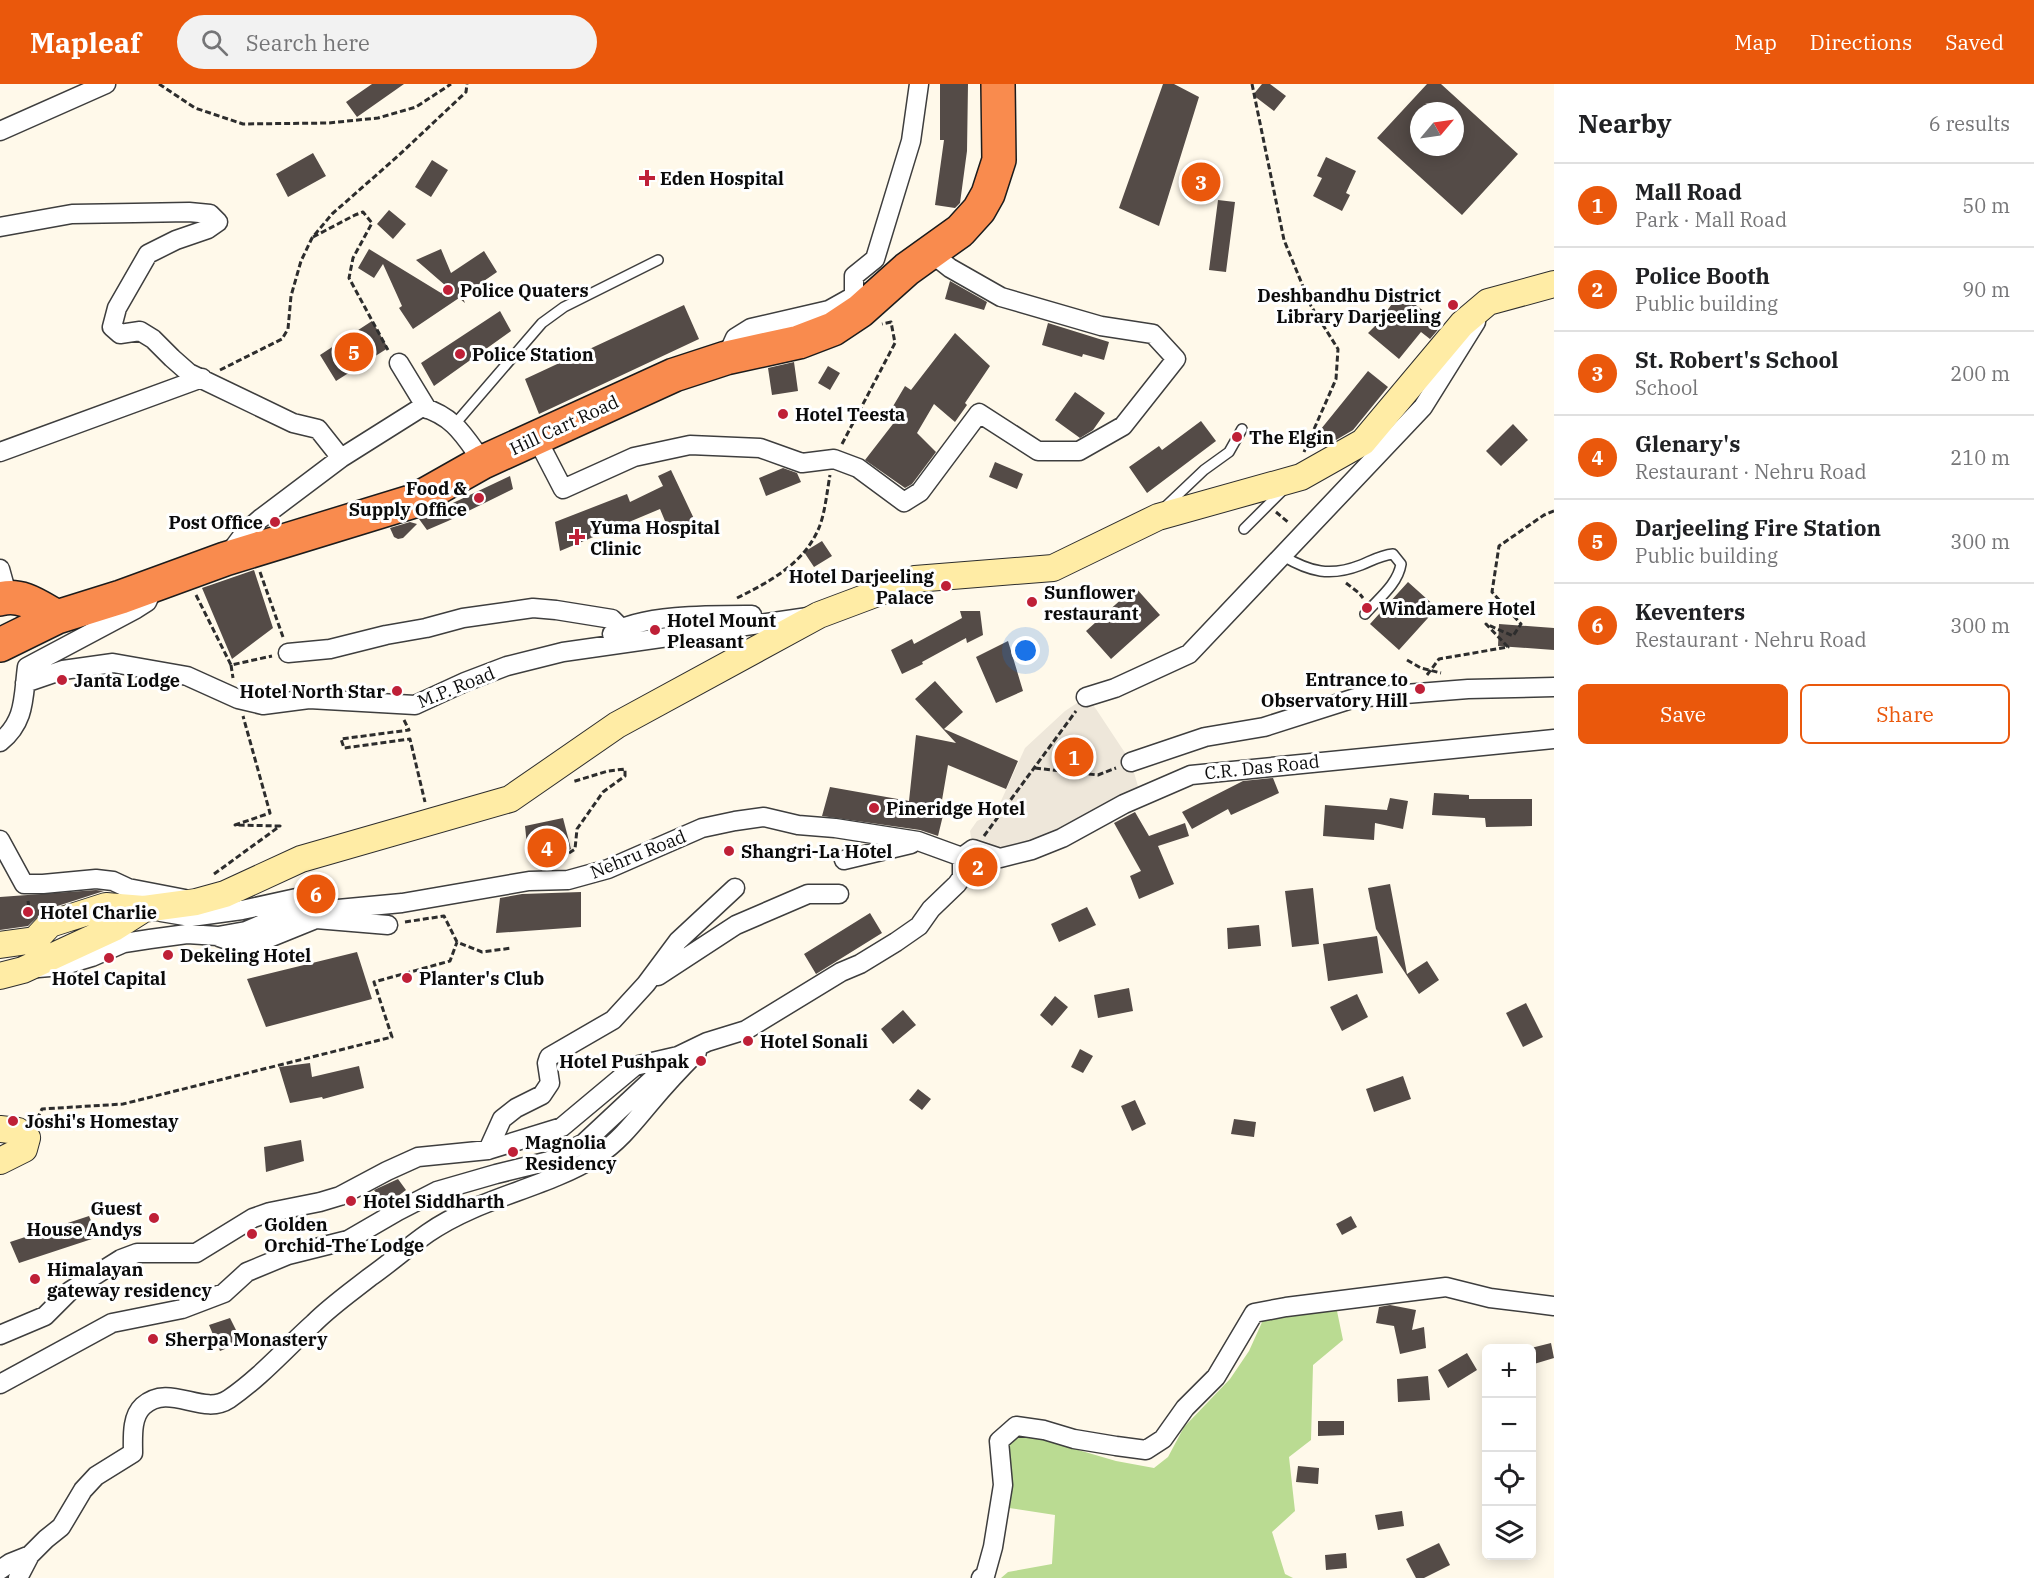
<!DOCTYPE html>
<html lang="en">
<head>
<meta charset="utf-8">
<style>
  body { margin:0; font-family:"IBM Plex Serif",serif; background:#f2f2f2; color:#202124 }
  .controls { position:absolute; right:18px; bottom:18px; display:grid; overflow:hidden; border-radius:9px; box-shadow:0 3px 15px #0003 }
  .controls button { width:54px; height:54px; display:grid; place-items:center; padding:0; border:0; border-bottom:2px solid #e0e0e0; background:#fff; color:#202124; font:30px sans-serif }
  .compass { position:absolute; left:1410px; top:18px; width:54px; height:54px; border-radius:50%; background:#fff; box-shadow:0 3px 15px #0003; rotate:61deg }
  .you { position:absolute; left:1026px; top:567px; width:21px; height:21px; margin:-15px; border:4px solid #fff; border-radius:50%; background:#1a73e8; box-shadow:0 0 0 9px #1a73e833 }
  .badge { display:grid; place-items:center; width:39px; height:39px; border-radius:50%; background:#ea580c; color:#fff; font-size:20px; font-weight:700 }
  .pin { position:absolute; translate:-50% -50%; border:3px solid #fff; box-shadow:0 2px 6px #0006 }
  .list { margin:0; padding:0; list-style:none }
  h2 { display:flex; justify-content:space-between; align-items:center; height:78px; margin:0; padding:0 24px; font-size:26px }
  h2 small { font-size:20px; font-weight:400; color:#757577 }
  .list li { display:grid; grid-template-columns:39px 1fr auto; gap:18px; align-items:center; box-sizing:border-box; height:84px; padding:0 24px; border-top:2px solid #e0e0e0 }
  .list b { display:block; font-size:22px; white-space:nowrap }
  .list p { margin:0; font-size:20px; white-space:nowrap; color:#757577 }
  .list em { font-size:20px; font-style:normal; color:#757577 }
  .actions { display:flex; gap:12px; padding:18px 24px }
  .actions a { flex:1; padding:14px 0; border:2px solid #ea580c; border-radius:9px; text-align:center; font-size:21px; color:#ea580c }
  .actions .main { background:#ea580c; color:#fff }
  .icon { flex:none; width:33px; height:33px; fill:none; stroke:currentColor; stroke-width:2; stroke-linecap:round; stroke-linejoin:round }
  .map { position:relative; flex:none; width:1554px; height:1494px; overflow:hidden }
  header { display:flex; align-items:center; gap:36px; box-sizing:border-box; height:84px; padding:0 30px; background:#ea580c; color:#fff }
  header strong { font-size:28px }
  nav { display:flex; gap:33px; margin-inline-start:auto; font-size:21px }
  .search { width:420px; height:54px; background:#f2f2f2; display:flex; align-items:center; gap:15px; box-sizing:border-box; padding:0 21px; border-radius:33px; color:#757577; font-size:22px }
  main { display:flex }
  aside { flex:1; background:#fff }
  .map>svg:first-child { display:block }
</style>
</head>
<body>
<header>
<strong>Mapleaf</strong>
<div class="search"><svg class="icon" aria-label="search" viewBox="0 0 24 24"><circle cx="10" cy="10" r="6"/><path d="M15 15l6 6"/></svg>Search here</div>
<nav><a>Map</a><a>Directions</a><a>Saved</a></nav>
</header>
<main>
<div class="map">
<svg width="1554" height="1494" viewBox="0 0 1554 1494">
  <rect width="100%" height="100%" fill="#fff9ea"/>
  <path fill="#badb92" d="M1337,1227L1343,1256L1313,1281L1311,1356L1289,1373L1295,1427L1272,1448L1285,1490L1293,1494H1001L1008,1488L1052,1480L1055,1431L1009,1424L1010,1396L1007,1362L1020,1349L1116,1377L1154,1384L1168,1373L1184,1343L1230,1295L1249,1267L1263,1236L1287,1229Z"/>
  <path fill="#eee7da" d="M1086,613L1096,625L1131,678L1139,706L1020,768L973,765L970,747L977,737L996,728L1025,664L1065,627Z"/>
  <path fill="#544b47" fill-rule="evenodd" d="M372,0H404L357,33L346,18Z
    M940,0H968L967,67L960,119L955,124L935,121L944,56H940Z
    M1163,0H1174L1199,13L1159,142L1119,124Z
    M1262,0H1270L1286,12L1274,27L1253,11Z
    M1427,0H1441L1518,70L1462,131L1377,54ZM1419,27H1455V63H1419Z
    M313,69L326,92L288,113L276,90Z
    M1326,73L1356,87L1346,109L1350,111L1342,127L1313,112L1322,94L1317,92Z
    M432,76L448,86L431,113L415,103Z
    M1218,116L1235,118L1226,188L1209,186Z
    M389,126L406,140L393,155L377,140Z
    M369,165L441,209L446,202L416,176L441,165L451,189L484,167L497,188L462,212L465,219L459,214L413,245L399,224L402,222L383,180L374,194L358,184Z
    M950,197L987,218L984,226L945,215Z
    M1400,209L1442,241L1430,255L1421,248L1399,275L1368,249L1378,239Z
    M684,221L699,255L539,330L525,295Z
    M500,227L511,247L434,302L421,279Z
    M372,237L388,264L336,297L320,271Z
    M1048,239L1109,258L1104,276L1083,270L1082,273L1042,261Z
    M955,249L990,282L965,319L967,321L955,338L934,320L917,349L936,368L912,400L905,404L865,376L896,336L892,324L905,302L911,306Z
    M794,278L798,307L772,311L768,284Z
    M828,282L840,289L830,306L818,299Z
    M1368,287L1388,303L1353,346L1336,356L1321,345Z
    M1075,308L1105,329L1093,346L1080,354L1055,336Z
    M1201,337L1216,357L1147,409L1129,383L1159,362L1162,366Z
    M1513,340L1528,356L1501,382L1486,367Z
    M995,378L1023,390L1017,405L989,393Z
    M783,384L797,389L801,398L766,412L759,394Z
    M671,386L696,439L670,449L660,425L560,467L555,438L627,410L630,418L663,402L658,392Z
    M510,392L513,405L448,437L427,446L419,435Z
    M410,438L417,440L403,454L398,455L394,453L390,444Z
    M822,457L832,472L814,483L804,468Z
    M254,486L273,544L232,575L202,504Z
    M1408,498L1437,524L1399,566L1370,540Z
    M1135,503L1160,531L1111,575L1086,547Z
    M960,527H980L983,551L967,559L966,554L922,578L923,580L902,590L891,566L912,555L914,560L962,534Z
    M1499,540L1554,544V566L1498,562Z
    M1008,557L1023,607L996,619L976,573Z
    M935,597L963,628L944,645L1018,677L1006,705L948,681L941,722L945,723L938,752L920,746L822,732L830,703L909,717L916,651L956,659L915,615Z
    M1273,694L1279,709L1231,731L1228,725L1192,745L1182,728L1243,697Z
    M1434,709L1469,711V715H1532V742L1486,743L1485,734L1432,731Z
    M1390,714L1408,717L1403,745L1375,739L1374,756L1323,752L1325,721L1387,726Z
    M1135,728L1149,752L1185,739L1189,752L1158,762L1174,800L1139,815L1130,792L1141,787L1114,739Z
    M563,734L571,765L556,771L555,766L528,771L525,742Z
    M1390,800L1407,890L1427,877L1439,896L1419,910L1376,845L1368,804Z
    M1313,804L1319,860L1292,863L1285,807Z
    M96,806L104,807L45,826L28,842L0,846V813Z
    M581,808V843L496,849L500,814L522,810Z
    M1087,823L1096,841L1059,858L1051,840Z
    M870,829L882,849L816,890L804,870Z
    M1259,841L1261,862L1228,865L1227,844Z
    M1377,852L1383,889L1328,897L1323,860Z
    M357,868L372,915L266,943L247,895Z
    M1129,904L1133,927L1098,934L1094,911Z
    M1357,910L1368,933L1342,947L1330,923Z
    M1055,912L1068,923L1052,942L1040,931Z
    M1526,919L1543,953L1523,963L1506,929Z
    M903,926L916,941L893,960L881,945Z
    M1080,965L1093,972L1083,989L1071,983Z
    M310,979L312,993L359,982L364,1004L323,1015L322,1013L290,1019L279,983Z
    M1403,992L1411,1015L1374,1028L1366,1005Z
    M918,1005L931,1015L922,1026L909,1016Z
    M1135,1016L1146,1040L1132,1047L1121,1022Z
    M1234,1035L1256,1038L1254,1053L1231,1050Z
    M301,1056L304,1077L266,1088L264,1063Z
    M398,1095L406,1106L386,1121L374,1106Z
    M89,1132L98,1153L19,1179L10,1158Z
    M1351,1132L1357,1143L1342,1151L1336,1140Z
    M1390,1221L1416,1226L1412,1246L1424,1243L1426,1264L1400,1270L1394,1242L1376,1239L1379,1223Z
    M230,1234L242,1258L220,1267L209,1241Z
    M1551,1259L1554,1274L1534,1280L1531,1264Z
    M1467,1269L1477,1286L1448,1304L1438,1286Z
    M1428,1292L1430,1316L1398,1318L1397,1295Z
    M1318,1337H1344V1351L1318,1352Z
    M1298,1382L1319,1384L1318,1400L1296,1398Z
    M1402,1427L1404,1442L1378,1446L1375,1431Z
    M1439,1459L1450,1481L1424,1494H1416L1406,1475Z
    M1346,1469L1347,1484L1326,1486L1325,1471Z"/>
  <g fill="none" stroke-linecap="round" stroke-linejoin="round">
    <defs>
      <path id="lane" d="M455,340L542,239L564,223L658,176
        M1164,424L1204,386L1229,368L1242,345
        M1244,445L1283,406
        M1283,472C1310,488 1330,493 1361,481C1371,477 1381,471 1393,470L1401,480C1398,500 1378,515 1365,530"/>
      <path id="street" d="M0,47L106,0
        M0,143L72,130L134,129L189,128L210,130L218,138L208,145L176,156L148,170L117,224L112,243L120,250L140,247L153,255L172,274L189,289L293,339L318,345L341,374
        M726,274L735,254L751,244L829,226L854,212V192L875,175L911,57L919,0
        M399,279L427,325
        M536,353L563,405L634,373L690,361L760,364L802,379L834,375L858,384L904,418L920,408L979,329L1038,367H1079L1123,342L1176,275L1153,250L1101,242L1001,213L950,184L931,169
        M0,368L202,294
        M228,471L246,447L260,435L341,374L422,323C455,333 464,352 483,378
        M0,485L5,503
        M612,550C639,530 717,531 752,531
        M288,569L330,565L386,551L426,544L463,534L533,524L556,526L612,535L620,543
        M25,599L63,586L113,579L187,592L238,615L263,621L309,615L415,621L465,598L507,582L563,568L808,533
        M1086,613L1115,604L1189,570L1423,323L1476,238
        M0,658C26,637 23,613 27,583L136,525L147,518L152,507
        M1131,678L1205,653L1264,643L1355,614L1468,605L1554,603
        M0,756L24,800H43L96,795L113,797L128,804L185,815
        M844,776L911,760
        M161,828L191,833L242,826L301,813L310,820L338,825L402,819L529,797L568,796L608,785L702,744L735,737L764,733L798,741L835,744L918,757L962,773
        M219,853L247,863L316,835L388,841
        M38,884L62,882L92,873L124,859L150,855L187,850L218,852L246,847L310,820
        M658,892L736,841L808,810H839
        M488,1066L502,1035L516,1024L542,1011L550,999L547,979L549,973L613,936L646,900L678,857L735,804
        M0,1251L45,1232L70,1207L121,1175L137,1169H196L253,1134L270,1128L320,1118L340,1112L387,1087L418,1073L488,1066L562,1043L635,982L678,972L707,958L746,946L841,888L860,880L896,858L919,842L931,825L957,800L962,793V773L973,765L1000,774L1032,766L1062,754L1124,720L1191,691L1554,655
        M0,1300L112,1239L182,1225L224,1209L247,1188L288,1171L348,1156L398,1127L437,1107L496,1090L549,1077L584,1059L675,974
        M0,1486L10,1479L30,1471
        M18,1494L30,1471L46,1455L61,1443L83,1406L96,1392L133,1369C133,1354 131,1333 143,1322C170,1298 202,1333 229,1315C261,1293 286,1264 314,1239C331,1222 351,1208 370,1193C390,1179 408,1163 428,1149C480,1113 544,1105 597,1072C619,1058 635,1037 651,1018C666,1000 681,984 697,968
        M981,1494L985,1492L993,1463L1003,1401L999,1357L1016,1342L1044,1346L1074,1355L1116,1362L1146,1366L1163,1355L1185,1324L1216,1293L1254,1229L1286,1223L1446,1203L1490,1214L1554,1222"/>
      <path id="secondary" d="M0,861L35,856L50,840L106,822L144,825L196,818L225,810L301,775L510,715L617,641L819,531L915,495L1053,484L1158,433L1301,393L1363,358L1462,240L1488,218L1554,200
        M0,892L23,886L114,844L144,825
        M0,1045L18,1047L27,1054L24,1065L0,1077"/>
      <path id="highway" d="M0,515C21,509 38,522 57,533L121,513L225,475L414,417L483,378L674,291L726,274L799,258L833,245L860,227L907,185L960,147L979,126L988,110L999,76L998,0
        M0,561L57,533"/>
    </defs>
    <use href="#lane" stroke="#3e3e3e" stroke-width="12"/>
    <use href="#street" stroke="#3e3e3e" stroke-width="21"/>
    <use href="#secondary" stroke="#2d2d2d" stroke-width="28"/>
    <use href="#highway" stroke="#1c1c1c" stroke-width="36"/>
    <path stroke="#2d2d2d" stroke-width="3" stroke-dasharray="6 3" stroke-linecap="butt" d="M159,0L195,24L243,40L328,39L378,34L416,23L451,0
      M1252,0L1284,156L1311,222L1338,265L1336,295L1304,368
      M313,153L355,131L363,128L372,139L353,174L349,194L388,266
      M220,286L282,255L288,245L291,212L301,177L312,154L332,130L398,72L466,8L467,0
      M842,360L895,259L891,238L882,240
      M1276,428L1289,439
      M260,488L283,553
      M1346,499L1359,509L1363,514
      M196,511L231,581L272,572
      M737,514C769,498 803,480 818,446C825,431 827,407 830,391
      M1407,576L1421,584L1441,589
      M231,581L233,594
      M1427,591L1439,575L1508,563L1486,540L1513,552L1521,540L1492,508L1499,462L1544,431L1554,427
      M404,636L409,646L341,655L344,664L410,655L425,718
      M1035,684L1098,691L1116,684
      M984,752L1076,627
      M554,779L575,765L577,745L603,708L625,692V685L608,687L572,698
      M214,790L280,742L235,741L270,729L243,632
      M28,817L30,831
      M405,838L444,832L457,858L482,868L512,864
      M37,1035L42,1025L123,1020L392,953L374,898L450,877L457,858"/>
    <use href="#lane" stroke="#fff" stroke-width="9"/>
    <use href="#street" stroke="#fff" stroke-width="18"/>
    <use href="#secondary" stroke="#ffeca5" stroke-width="26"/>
    <use href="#highway" stroke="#f98b4e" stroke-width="33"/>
  </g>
  <g fill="#bf2037" stroke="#fff" stroke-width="2">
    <path d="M644 85h6v6h6v6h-6v6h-6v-6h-6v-6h6z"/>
    <circle cx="448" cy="206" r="6"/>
    <circle cx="1453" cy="221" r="6"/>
    <circle cx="460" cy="270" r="6"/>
    <circle cx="783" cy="330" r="6"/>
    <circle cx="1237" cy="353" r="6"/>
    <circle cx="479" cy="414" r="6"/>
    <circle cx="275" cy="438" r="6"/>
    <path d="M574 444h6v6h6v6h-6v6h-6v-6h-6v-6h6z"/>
    <circle cx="946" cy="502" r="6"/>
    <circle cx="1032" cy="518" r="6"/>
    <circle cx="1367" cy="524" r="6"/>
    <circle cx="655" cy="546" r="6"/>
    <circle cx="62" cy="596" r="6"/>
    <circle cx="1420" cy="605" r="6"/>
    <circle cx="397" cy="607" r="6"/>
    <circle cx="874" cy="724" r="6"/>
    <circle cx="729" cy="767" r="6"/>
    <circle cx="28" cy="828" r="6"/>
    <circle cx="168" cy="871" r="6"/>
    <circle cx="109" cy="874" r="6"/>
    <circle cx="407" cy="894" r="6"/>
    <circle cx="748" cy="957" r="6"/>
    <circle cx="701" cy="977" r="6"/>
    <circle cx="13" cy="1037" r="6"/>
    <circle cx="513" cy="1068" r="6"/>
    <circle cx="351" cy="1117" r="6"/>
    <circle cx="154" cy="1134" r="6"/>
    <circle cx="252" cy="1150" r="6"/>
    <circle cx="35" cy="1195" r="6"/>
    <circle cx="153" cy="1255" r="6"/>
  </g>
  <g text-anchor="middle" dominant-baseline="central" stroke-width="6" stroke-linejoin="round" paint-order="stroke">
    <g font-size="18" font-weight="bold" fill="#0b0b0b" stroke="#fff" text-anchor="start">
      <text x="660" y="94">Eden Hospital</text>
      <text x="460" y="206">Police Quaters</text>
      <text x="1441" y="211" text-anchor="end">Deshbandhu District<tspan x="1441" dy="21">Library Darjeeling</tspan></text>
      <text x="472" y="270">Police Station</text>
      <text x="795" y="330">Hotel Teesta</text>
      <text x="1249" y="353">The Elgin</text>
      <text x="467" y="404" text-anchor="end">Food &amp;<tspan x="467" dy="21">Supply Office</tspan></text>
      <text x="263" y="438" text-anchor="end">Post Office</text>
      <text x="590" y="443">Yuma Hospital<tspan x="590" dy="21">Clinic</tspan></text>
      <text x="934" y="492" text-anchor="end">Hotel Darjeeling<tspan x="934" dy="21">Palace</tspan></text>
      <text x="1044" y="508">Sunflower<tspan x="1044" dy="21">restaurant</tspan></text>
      <text x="1379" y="524">Windamere Hotel</text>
      <text x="667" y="536">Hotel Mount<tspan x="667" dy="21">Pleasant</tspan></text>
      <text x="1408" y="595" text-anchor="end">Entrance to<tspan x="1408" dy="21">Observatory Hill</tspan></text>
      <text x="74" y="596">Janta Lodge</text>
      <text x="385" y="607" text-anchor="end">Hotel North Star</text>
      <text x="886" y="724">Pineridge Hotel</text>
      <text x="741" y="767">Shangri-La Hotel</text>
      <text x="40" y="828">Hotel Charlie</text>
      <text x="180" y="871">Dekeling Hotel</text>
      <text x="109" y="894" text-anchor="middle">Hotel Capital</text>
      <text x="419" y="894">Planter's Club</text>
      <text x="760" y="957">Hotel Sonali</text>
      <text x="689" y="977" text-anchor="end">Hotel Pushpak</text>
      <text x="25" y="1037">Joshi's Homestay</text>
      <text x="525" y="1058">Magnolia<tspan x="525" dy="21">Residency</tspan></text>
      <text x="363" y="1117">Hotel Siddharth</text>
      <text x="142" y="1124" text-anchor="end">Guest<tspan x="142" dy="21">House Andys</tspan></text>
      <text x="264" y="1140">Golden<tspan x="264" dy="21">Orchid-The Lodge</tspan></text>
      <text x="47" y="1185">Himalayan<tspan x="47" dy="21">gateway residency</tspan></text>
      <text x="165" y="1255">Sherpa Monastery</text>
    </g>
    <g font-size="18" fill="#0b0b0b" stroke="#fff">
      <text transform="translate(564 341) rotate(-25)">Hill Cart Road</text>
      <text transform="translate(456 603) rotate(-22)">M.P. Road</text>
      <text transform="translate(1262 683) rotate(-6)">C.R. Das Road</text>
      <text transform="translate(638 770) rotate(-22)">Nehru Road</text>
    </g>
  </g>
</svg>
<div class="controls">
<button>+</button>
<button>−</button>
<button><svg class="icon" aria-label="locate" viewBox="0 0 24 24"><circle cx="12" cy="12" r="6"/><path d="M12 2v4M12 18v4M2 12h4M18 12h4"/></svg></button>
<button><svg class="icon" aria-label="layers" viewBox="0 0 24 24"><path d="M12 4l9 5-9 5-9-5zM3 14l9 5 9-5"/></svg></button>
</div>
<svg class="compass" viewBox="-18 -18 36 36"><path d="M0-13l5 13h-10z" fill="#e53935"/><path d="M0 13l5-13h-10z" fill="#757577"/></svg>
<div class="you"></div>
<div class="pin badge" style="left:1074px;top:673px">1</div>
<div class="pin badge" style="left:978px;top:783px">2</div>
<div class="pin badge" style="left:1201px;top:98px">3</div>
<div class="pin badge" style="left:547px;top:764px">4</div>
<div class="pin badge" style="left:354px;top:268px">5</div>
<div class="pin badge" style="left:316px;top:810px">6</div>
</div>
<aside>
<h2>Nearby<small>6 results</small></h2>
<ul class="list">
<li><span class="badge">1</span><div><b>Mall Road</b><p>Park · Mall Road</p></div><em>50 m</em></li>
<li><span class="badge">2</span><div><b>Police Booth</b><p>Public building</p></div><em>90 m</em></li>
<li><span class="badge">3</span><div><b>St. Robert's School</b><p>School</p></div><em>200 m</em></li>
<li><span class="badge">4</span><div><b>Glenary's</b><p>Restaurant · Nehru Road</p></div><em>210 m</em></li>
<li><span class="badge">5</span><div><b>Darjeeling Fire Station</b><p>Public building</p></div><em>300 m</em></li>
<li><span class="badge">6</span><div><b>Keventers</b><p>Restaurant · Nehru Road</p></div><em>300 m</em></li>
</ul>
<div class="actions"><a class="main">Save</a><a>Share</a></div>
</aside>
</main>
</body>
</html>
